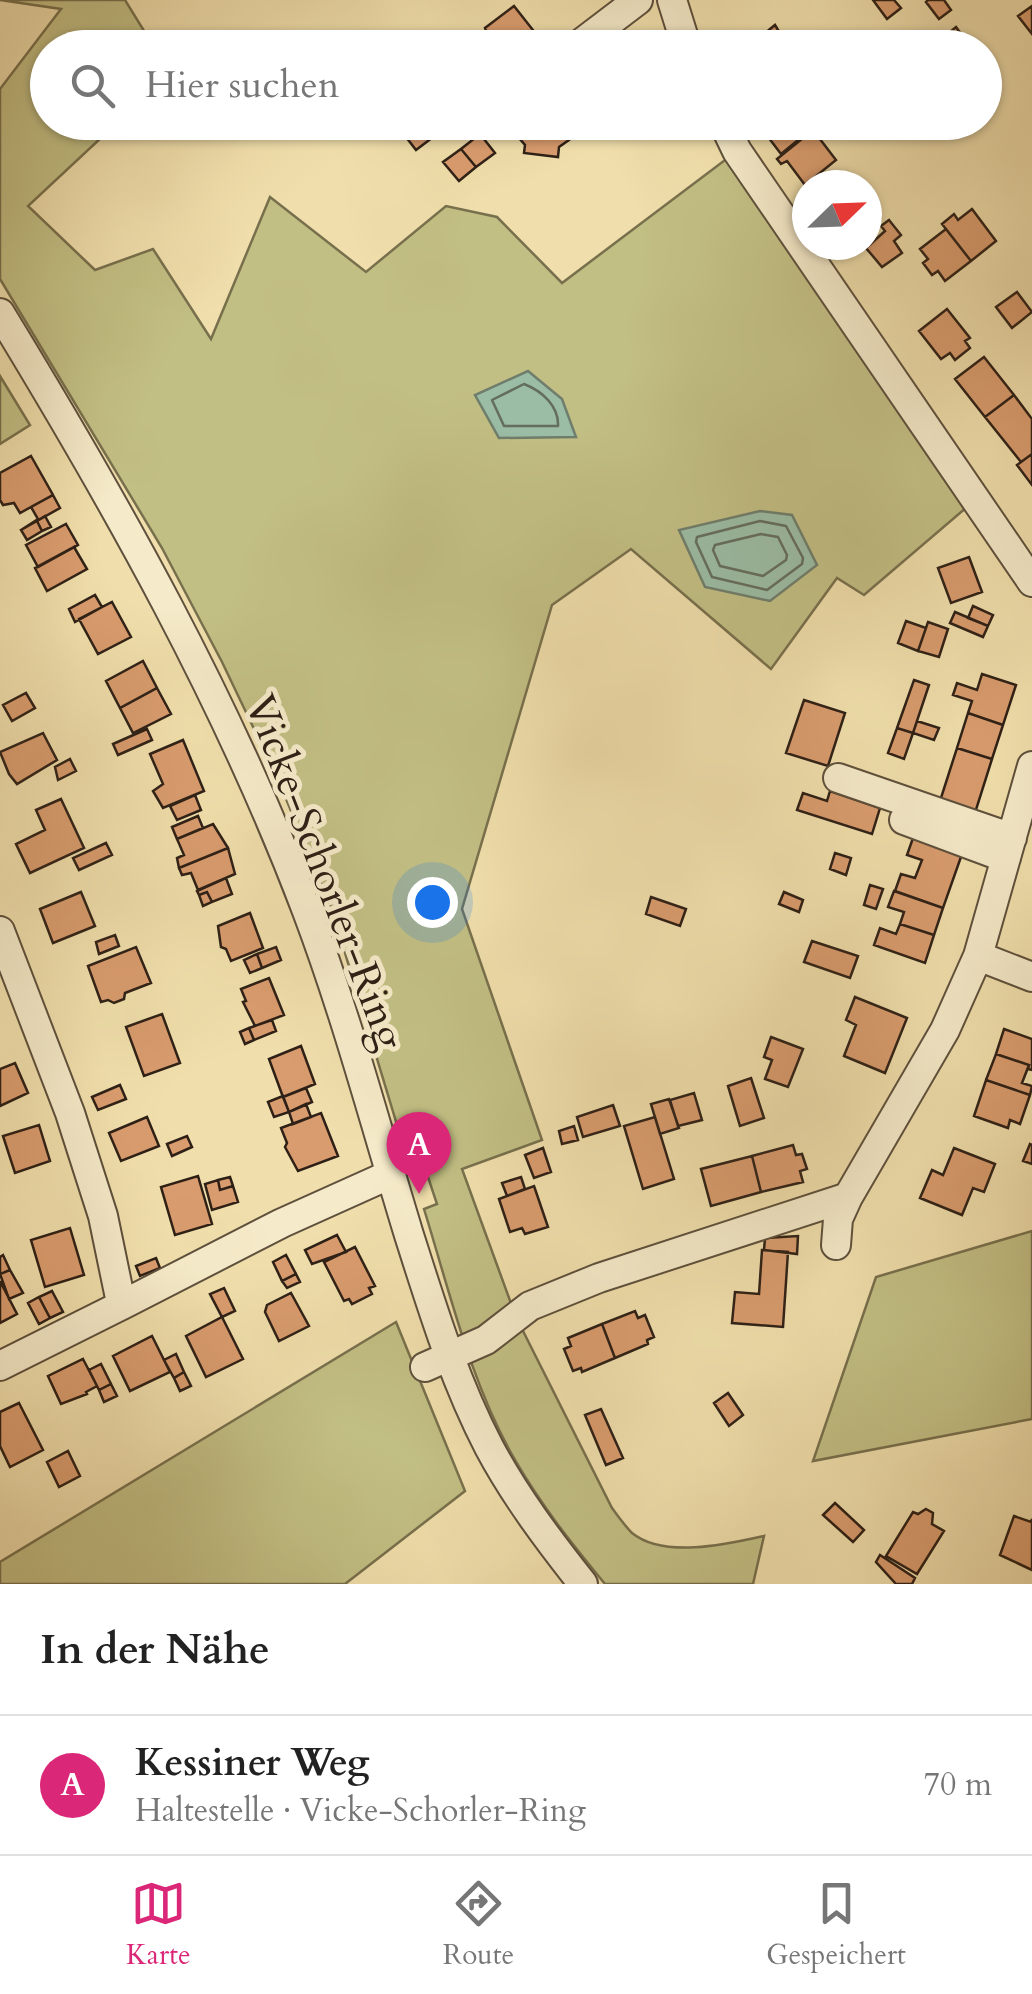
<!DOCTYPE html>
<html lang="de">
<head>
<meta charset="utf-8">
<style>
  body { margin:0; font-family:Cardo,serif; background:#f6f6f6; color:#222 }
  .compass { position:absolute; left:792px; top:170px; width:90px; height:90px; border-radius:50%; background:#fff; box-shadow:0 2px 8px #0004; rotate:67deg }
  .you { position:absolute; left:432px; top:902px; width:35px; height:35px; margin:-25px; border:8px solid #fff; border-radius:50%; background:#1a73e8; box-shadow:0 0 0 15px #1a73e833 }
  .badge { display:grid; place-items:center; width:65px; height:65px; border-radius:50%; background:#db2777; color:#fff; font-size:32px; font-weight:700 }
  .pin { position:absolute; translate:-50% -82px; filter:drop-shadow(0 2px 5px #0008) }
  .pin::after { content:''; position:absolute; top:52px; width:35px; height:30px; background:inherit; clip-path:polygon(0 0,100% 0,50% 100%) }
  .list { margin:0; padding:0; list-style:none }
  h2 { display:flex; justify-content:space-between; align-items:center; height:130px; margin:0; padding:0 40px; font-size:42px }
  h2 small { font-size:32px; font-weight:400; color:#767676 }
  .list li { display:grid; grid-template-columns:65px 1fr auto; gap:30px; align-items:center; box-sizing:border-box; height:140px; padding:0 40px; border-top:2px solid #e0e0e0 }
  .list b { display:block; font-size:38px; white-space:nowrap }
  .list p { margin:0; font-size:32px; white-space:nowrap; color:#767676 }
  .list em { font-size:32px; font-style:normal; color:#767676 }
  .icon { flex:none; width:55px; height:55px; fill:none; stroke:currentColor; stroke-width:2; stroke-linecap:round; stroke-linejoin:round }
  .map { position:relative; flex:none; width:1032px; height:1584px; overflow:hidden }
  .search { position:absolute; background:#fff; box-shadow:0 2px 8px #0004; left:30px; right:30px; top:30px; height:110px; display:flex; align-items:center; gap:25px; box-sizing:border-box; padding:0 35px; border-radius:55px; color:#767676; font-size:38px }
  .sheet { height:270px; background:#fff }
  nav { display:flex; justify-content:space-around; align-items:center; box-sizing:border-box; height:140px; border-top:2px solid #e0e0e0; background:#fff; font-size:28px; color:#767676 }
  nav a { display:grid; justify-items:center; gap:5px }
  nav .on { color:#db2777 }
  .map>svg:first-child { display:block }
</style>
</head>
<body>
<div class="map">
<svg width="1032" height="1584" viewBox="0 0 1032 1584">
  <rect width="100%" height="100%" fill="#f0dfac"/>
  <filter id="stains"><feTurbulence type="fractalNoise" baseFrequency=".002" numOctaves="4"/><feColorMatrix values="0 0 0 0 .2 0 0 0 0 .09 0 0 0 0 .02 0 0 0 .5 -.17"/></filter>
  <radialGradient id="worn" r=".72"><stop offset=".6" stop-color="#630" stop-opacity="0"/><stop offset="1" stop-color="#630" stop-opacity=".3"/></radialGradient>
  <path fill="#c2bf84" stroke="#78704d" stroke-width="2.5" d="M0,0H125L154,47L48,48V122L117,123L28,206L95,270L153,249L211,339L270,197L366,272L446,206L497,217L562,283L737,151L974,501L864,595L837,578L771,669L631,549L552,605L462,909L542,1140L462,1169L516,1317L612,1508C618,1516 625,1526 632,1533C664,1559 728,1544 764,1536L753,1584H605C572,1544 541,1505 515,1460C471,1384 450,1293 424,1209L437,1204L428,1177L414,1181L332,910L277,777L222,662L162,548L0,279V89L61,9Z
    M0,376L30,425L0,444Z
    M1032,1231V1419L813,1461L876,1277Z
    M396,1322L465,1491L345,1584H0V1562Z"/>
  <path fill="#9bbda6" stroke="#6f7e6c" stroke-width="2.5" d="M528,371L562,399L576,437L499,438L475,395Z
    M760,511L792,515L817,565L770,601L705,587L679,530Z"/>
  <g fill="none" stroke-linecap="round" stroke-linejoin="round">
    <path stroke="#646e5e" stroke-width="2.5" d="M524,384C542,391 559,406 558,426H504L492,400Z
      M760,521L786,526L803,558L802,564L767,590L712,577L696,542L697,537Z
      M761,534L778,537L787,555L786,560L763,576L720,566L713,550L715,545Z"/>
  </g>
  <path fill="#d99c6e" stroke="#2e2016" stroke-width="2.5" d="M873,0H894L901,8L887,19Z
    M928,0H944L951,10L939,19L926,2Z
    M514,6L540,39L529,48H500L488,36L485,28Z
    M1032,6V34L1018,16Z
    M775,25L789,48H747Z
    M956,27L966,41L957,48H936L934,45Z
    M651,37L659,48H638Z
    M398,122H440L445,128L416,150L396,124Z
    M522,122H555L569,140L559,147L558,157L524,153L525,145L512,130Z
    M770,122H820L781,154L762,129Z
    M820,122H843L820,139L812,129Z
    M813,130L836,160L805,185L787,161L781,164L777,159Z
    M480,134L495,153L476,167L461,149Z
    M461,149L476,167L459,181L443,162Z
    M867,199L880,218L867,229Z
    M972,209L996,241L971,261L942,224L954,214L958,220Z
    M889,220L901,235L894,241L902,253L882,267L866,248L885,231L881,226Z
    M946,229L971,261L945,281L938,271L932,275L923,263L928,259L920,249Z
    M1017,292L1032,312L1012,328L996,307Z
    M947,309L970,338L965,341L970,348L955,360L950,353L941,359L919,331Z
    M984,357L1014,395L985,417L955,379Z
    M1014,395L1032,419V454L1021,462L985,417Z
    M1032,454V485L1017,465Z
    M31,456L53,495L20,513L14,503L3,505L0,500V473Z
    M53,495L60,508L21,530L38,519L31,507Z
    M45,516L51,527L42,531L37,521Z
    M37,521L42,531L27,540L21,530Z
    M66,524L78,545L38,567L26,545Z
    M74,547L87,569L47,591L35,568Z
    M969,557L982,592L951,603L938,568Z
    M95,595L102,607L75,622L69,609Z
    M112,602L131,637L98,654L79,619Z
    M973,606L993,615L988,626L968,618Z
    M955,612L988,626L983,637L950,623Z
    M906,621L926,628L918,651L898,643Z
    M928,622L948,629L939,657L918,651Z
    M143,661L157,688L120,708L106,681Z
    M982,674L1016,685L1003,725L968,713L972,701L953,695L957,683L977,690Z
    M914,680L929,685L913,733L897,728Z
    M157,688L171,714L133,733L120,708Z
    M26,693L35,708L12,721L3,705Z
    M804,700L845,713L828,766L786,753Z
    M968,713L1003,725L992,759L957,748Z
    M917,721L939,728L934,740L913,733Z
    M897,728L913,733L904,759L888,753Z
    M147,729L152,740L118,755L113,744Z
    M43,733L57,760L17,784L9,774L0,752Z
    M183,740L204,791L163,808L153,791L163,784L150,754Z
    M957,748L992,759L975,813L940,801Z
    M70,759L76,771L58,780L55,767Z
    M830,791L880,808L872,834L797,810L803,793L827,801Z
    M195,795L201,810L177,820L170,806Z
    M61,799L84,848L30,873L16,844L45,830L36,810Z
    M198,816L203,828L177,839L172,827Z
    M213,824L228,848L179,868L177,858L184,855L177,839Z
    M913,838L962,854L943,908L895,891L901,874L915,878L922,860L907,855Z
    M106,843L112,855L79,870L73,858Z
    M228,848L235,874L198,890L191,873L182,875L179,868Z
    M835,853L851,858L846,875L830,869Z
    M226,878L232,894L212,902L207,892L199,895L197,891Z
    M870,885L883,889L876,909L864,905Z
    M894,891L943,908L934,935L900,924L904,912L888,907Z
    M81,892L95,926L53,943L40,909Z
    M207,892L212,902L203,906L199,895Z
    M784,892L803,900L799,912L779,904Z
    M651,897L686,909L680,926L646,914Z
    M250,913L263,948L231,961L226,949L221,947L218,926Z
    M900,924L934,935L925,963L874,945L880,928L896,934Z
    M115,935L119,946L99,954L96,942Z
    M812,941L858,956L850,978L804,962Z
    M136,947L151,983L125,993L124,999L114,1003L108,1000L101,1002L88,966Z
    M276,947L281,960L262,968L257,954Z
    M257,954L262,968L250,973L244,960Z
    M269,978L284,1015L255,1026L243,1002L246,1001L241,989Z
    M855,997L907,1018L885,1073L844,1056L856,1025L846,1020Z
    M162,1014L180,1063L144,1076L126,1027Z
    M272,1020L276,1031L254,1040L249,1028Z
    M249,1028L254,1040L245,1044L240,1032Z
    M1004,1029L1032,1039V1070L1028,1069L1029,1065L996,1054Z
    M771,1037L803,1049L788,1087L765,1079L772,1060L764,1057Z
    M301,1046L315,1084L283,1097L269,1059Z
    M996,1054L1029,1065L1022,1083L1032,1086L1030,1095L986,1080Z
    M15,1063L28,1093L0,1106V1069Z
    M751,1078L764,1118L740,1126L728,1086Z
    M986,1080L1030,1095L1020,1124L1010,1120L1008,1128L974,1116Z
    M120,1085L126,1099L98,1110L92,1097Z
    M306,1088L312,1102L289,1112L283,1097Z
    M694,1093L702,1120L678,1126L670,1100Z
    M283,1096L289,1112L274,1117L268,1102Z
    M669,1099L679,1128L660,1134L651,1104Z
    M306,1104L311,1117L293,1124L289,1112Z
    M613,1105L620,1126L583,1137L577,1117Z
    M321,1113L338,1156L298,1171L285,1147L287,1143L281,1128Z
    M147,1117L159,1146L121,1161L109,1133Z
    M655,1117L674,1179L643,1189L624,1126Z
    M39,1125L50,1161L15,1173L3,1136Z
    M574,1126L578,1140L562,1144L559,1131Z
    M187,1136L192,1147L172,1156L167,1144Z
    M1030,1144L1032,1145V1164L1023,1161Z
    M793,1145L796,1155L802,1154L807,1169L800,1171L803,1182L761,1192L752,1156Z
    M543,1148L551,1172L534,1178L525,1155Z
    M954,1148L995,1164L984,1192L973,1188L962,1215L920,1198L932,1170L943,1175Z
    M752,1156L761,1192L711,1206L701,1169Z
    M198,1176L212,1224L175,1235L161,1187Z
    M230,1177L233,1186L220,1190L218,1180Z
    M521,1177L525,1189L507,1196L502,1183Z
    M218,1180L220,1190L233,1186L238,1202L212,1210L205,1184Z
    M534,1186L548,1227L525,1234L522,1228L510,1232L499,1199Z
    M70,1228L84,1275L45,1287L31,1240Z
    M337,1235L346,1252L312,1264L305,1250Z
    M798,1236L797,1254L764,1250L765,1238Z
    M355,1247L375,1286L369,1288L372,1294L352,1304L349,1299L344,1301L324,1262Z
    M762,1250L788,1252L783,1327L732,1323L735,1292L759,1294Z
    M3,1255L10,1270L0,1274V1257Z
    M286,1255L296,1274L282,1281L273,1262Z
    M156,1258L160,1268L140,1276L136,1266Z
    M10,1270L23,1293L9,1299L0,1274Z
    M296,1274L300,1282L287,1288L282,1281Z
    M0,1281L17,1314L0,1323Z
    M224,1288L235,1311L222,1317L210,1294Z
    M52,1291L63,1312L50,1318L39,1297Z
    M291,1293L309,1326L279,1341L265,1312L267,1305Z
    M39,1297L50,1318L39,1324L28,1303Z
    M635,1311L638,1318L645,1315L654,1337L647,1340L648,1344L615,1358L602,1324Z
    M222,1317L243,1359L206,1377L186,1336Z
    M602,1324L615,1358L582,1372L581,1368L573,1371L564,1349L571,1346L568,1338Z
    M152,1336L170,1372L130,1391L113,1356Z
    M176,1354L184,1372L174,1378L164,1360Z
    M83,1359L97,1386L86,1392L87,1394L61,1404L48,1376Z
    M101,1364L111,1384L99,1390L89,1370Z
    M184,1372L191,1386L180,1391L174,1378Z
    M111,1384L117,1396L104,1402L99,1390Z
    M728,1393L743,1415L729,1426L714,1403Z
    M19,1403L43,1450L10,1467L0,1446V1412Z
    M601,1409L623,1458L606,1465L585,1415Z
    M68,1451L80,1476L59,1487L47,1462Z
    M835,1503L864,1530L853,1542L823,1515Z
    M926,1509L933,1513L932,1524L944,1531L917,1574L886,1556L913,1512L918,1514Z
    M1014,1516L1031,1522L1032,1519V1570L1000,1555Z
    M880,1555L915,1578L912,1584H896L876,1562Z"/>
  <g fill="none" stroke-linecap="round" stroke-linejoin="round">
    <defs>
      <path id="minor" d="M672,0L687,48
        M575,48L638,0
        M723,122L737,151L1032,582
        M476,123L477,122
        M0,313C117,505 227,700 307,911C347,1017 376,1127 409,1235C432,1307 454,1380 489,1447C515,1496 549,1541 583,1584
        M838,778L1012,838
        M904,820L1006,858
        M0,931L70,1113L103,1216L120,1298V1306L0,1366
        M978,956L1032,977
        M836,1245L838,1219L848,1197L945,1030L978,956L1032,766
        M120,1306L282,1223L391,1174
        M425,1367L486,1340L530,1306L599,1278L848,1197"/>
    </defs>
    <use href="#minor" stroke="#5e503c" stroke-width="32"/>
    <use href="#minor" stroke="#f5eac9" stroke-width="28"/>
  </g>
  <g text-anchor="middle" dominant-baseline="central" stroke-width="10" stroke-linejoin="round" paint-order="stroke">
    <g font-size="42" fill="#2e2016" stroke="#f5eac9">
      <text transform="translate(325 872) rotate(69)">Vicke-Schorler-Ring</text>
    </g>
  </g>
  <rect width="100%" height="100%" filter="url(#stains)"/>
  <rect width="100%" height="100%" fill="url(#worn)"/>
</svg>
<svg class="compass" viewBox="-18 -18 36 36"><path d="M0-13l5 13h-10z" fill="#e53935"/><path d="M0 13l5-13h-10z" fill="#767676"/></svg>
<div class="you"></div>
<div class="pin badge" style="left:419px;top:1194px">A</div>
<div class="search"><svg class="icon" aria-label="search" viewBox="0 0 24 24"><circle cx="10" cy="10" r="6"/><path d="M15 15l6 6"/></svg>Hier suchen</div>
</div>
<section class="sheet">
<h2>In der Nähe<small></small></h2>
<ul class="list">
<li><span class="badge">A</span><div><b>Kessiner Weg</b><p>Haltestelle · Vicke-Schorler-Ring</p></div><em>70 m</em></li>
</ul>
</section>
<nav>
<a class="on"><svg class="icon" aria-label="map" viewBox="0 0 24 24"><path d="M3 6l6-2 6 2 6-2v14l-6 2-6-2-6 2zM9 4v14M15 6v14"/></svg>Karte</a>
<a><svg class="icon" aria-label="directions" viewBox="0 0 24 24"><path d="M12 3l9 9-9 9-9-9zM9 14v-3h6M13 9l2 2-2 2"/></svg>Route</a>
<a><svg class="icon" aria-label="saved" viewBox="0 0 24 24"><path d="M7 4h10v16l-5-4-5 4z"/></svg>Gespeichert</a>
</nav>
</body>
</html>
